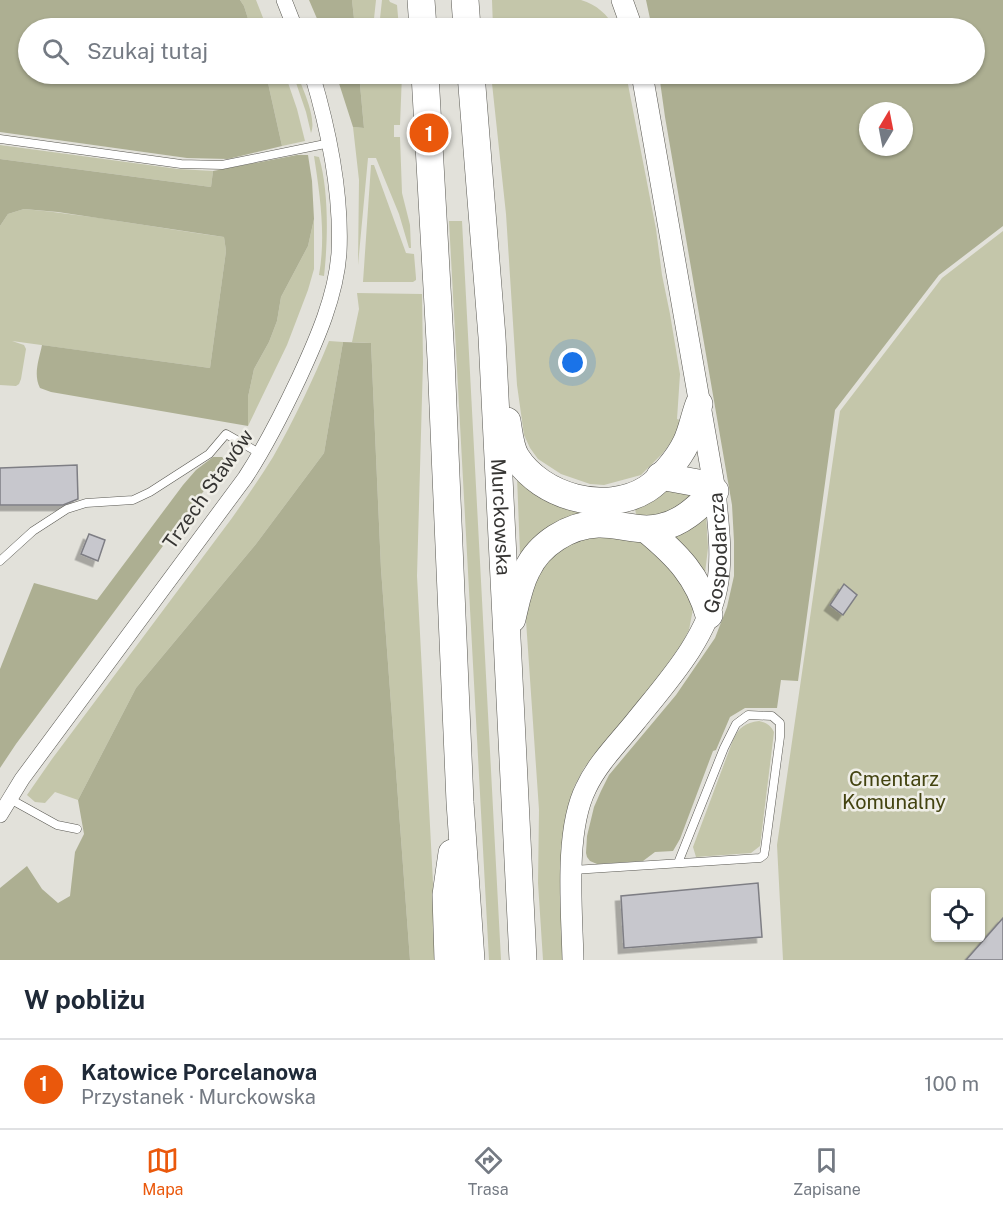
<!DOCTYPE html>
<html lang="pl">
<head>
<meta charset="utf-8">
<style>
  body { margin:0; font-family:"Public Sans",sans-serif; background:#f2f2f3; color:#1f2937 }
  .controls { position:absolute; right:18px; bottom:18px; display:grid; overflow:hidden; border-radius:6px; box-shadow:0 2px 4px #0004 }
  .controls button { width:54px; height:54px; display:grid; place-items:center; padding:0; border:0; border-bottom:2px solid #e0e1e3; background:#fff; color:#1f2937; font:30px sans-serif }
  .compass { position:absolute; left:859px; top:102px; width:54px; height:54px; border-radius:50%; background:#fff; box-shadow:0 2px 4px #0004; rotate:10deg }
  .you { position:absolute; left:573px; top:363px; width:21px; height:21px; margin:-15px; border:4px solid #fff; border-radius:50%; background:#1a73e8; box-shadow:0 0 0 9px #1a73e833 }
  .badge { display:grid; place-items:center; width:39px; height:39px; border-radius:50%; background:#ea580c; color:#fff; font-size:20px; font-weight:700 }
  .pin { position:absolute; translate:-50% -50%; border:3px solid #fff; box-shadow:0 2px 6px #0006 }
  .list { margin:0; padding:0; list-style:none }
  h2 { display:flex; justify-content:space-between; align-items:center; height:78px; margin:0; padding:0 24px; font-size:26px }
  h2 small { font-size:20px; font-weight:400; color:#747a83 }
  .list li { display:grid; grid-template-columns:39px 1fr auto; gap:18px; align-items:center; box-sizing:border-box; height:90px; padding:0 24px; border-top:2px solid #e0e1e3 }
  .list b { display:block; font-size:22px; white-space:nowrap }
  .list p { margin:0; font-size:20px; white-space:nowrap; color:#747a83 }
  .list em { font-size:20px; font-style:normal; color:#747a83 }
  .icon { flex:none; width:33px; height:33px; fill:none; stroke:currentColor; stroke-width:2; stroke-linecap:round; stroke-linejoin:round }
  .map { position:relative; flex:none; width:1003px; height:960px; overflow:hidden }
  .search { position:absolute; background:#fff; box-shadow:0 2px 4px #0004; left:18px; right:18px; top:18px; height:66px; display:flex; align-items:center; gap:15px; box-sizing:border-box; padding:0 21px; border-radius:33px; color:#747a83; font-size:22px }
  .sheet { height:168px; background:#fff }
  nav { display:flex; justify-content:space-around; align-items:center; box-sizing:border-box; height:84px; border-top:2px solid #e0e1e3; background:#fff; font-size:16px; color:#747a83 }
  nav a { display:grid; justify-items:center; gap:3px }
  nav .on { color:#ea580c }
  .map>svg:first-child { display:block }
</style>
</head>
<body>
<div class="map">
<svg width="1003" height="960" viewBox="0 0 1003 960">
  <defs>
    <filter id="shadow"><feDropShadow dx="-5.5" dy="5.5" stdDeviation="0" flood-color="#0004"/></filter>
  </defs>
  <rect width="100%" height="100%" fill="#e2e1da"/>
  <path fill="#c4c6aa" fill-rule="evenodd" d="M240,0H256L267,28H251L244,6Z
    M352,0H376L373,28H355Z
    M382,0H389L390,2L397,5L399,28H379Z
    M492,0H581C597,5 607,14 615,28H493Z
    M266,74H285L297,109L305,141L282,146Z
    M293,74H297C303,89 317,119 311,133L306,112Z
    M359,74H402L400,125H394V137H400L402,193L410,225L411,248H409L399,214L376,158H368L358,265L359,180L353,127L364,128Z
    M491,74H626L656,229L662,275L670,314L680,374L677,419L682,421L672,441L662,454L641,475L604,485L590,484L561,474L538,459L530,448L524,435L517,385L506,214Z
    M0,145L178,169L213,171L211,187L0,159Z
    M314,156L319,157C329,191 328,241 324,276L319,275C326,236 320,195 314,156Z
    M371,165H374L406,253L414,254L416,278V280L413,282H363Z
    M24,209C91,215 158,228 224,237L226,251L210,368L12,341L24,345L26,349L21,379L19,384L16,386L0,385V226L8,214Z
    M314,219V269L308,290L287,345L248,426V397L254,369L269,342L277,321L281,297L308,246Z
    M449,221H462L501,960H489Z
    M1003,231V960H783L777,845L840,411L942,278ZM936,892H980V938H936Z
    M357,293L422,294L423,362L417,576L437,960H410L381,569L371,343L352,342L359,309Z
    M329,341L343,342L324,453L256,544L136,688L78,800L55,792L45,803L35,802L27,795L52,759L232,518C246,498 260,478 273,457C294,420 313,380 329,341Z
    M517,477L588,512L524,552L520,553Z
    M664,489L696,492L672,513L640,517L636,514L635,509Z
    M706,514L708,548L705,573L667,535Z
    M583,534L637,538L679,572L693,609L689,630L681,645L655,681L584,768L574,787L568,806L563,841L564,960H543L538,883L539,810L525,606L531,588L549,559Z
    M759,721C767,723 770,725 774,732L760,846L751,853L696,857L693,847L733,740C739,727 745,723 759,721Z"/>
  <path fill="#adaf92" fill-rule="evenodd" d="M0,0H240L244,6L251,28H28V74H266L282,146L228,159L187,158L0,132Z
    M309,0H352L355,28H321Z
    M646,0H1003V226L939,275L835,410L798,681L781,680L777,708H745L730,717L716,750L713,751L680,839L673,851L655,852L643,861L597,864L590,861L587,857L586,853L587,836L594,807L601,791L609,775L676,695L715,638L727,607L734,576V541L732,505L665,117L659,74H974V28H652ZM868,111H904V147H868Z
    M336,74H359L364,128L353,127Z
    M297,155H308L312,181L314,219L308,246L281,297L277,321L269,342L254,369L248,397V426L51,392L40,388C33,374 39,360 42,345L210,368L226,251L224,237L58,212L24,209L8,214L0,226V159L211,187L213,171Z
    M343,342L371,343L381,569L410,960H0V888L27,866L42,889L58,903L70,896L75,852L84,834L78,800L136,688L256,544L324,453Z
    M213,457H222L226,461L16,744L0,768V669L34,583L97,600L183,485L196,470Z"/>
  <path fill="#c7c7cd" stroke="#7e7e84" stroke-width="1.5" filter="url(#shadow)" d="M77,465L78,499L63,505H0V468Z
    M89,534L105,540L98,561L81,554Z
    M844,584L857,595L843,615L830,605Z
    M758,883L762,937L624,948L621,896Z
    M1003,918V960H966Z"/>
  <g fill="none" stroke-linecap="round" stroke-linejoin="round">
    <defs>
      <path id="lane" d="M0,139L181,164L222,165L330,143
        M0,561L33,531L67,509L86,503L133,500L150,492L209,454L226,434L261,454
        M10,799L57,825L77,829
        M573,870L760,858L764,855L765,849L780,737V723L772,716L748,715L736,724L724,748L678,863"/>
      <path id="street" d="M284,0L295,28
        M0,815L22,779L245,478C266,446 283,412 299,378C317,339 336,296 339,253C342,192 329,131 312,74"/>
      <g id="secondary">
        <path d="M622,0L632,28"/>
        <path id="s1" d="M573,960C572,912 564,831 586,788C597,764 618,743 635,722C667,682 707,639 717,587C723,555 718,523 715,491L642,74"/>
      </g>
      <g id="highway">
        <path d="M421,0L423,28"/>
        <path d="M465,0L467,28"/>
        <path d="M425,74L441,359L460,802L471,960"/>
        <path id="s2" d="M471,74L492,337L523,960"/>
        <path d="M507,421C509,432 510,447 516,457C541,497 606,515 647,489C661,480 679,458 686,443C692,431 694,417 699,404"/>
        <path d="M647,530C677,555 698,576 709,615"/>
        <path d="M512,619C516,602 519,585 527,570C539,544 569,525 598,524C619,523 640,533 662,527C684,522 699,506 715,491L698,483L660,476"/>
        <path d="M448,960L446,895L452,853"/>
      </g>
    </defs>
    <use href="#lane" stroke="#595852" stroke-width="9"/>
    <use href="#street" stroke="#595852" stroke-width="16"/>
    <use href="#secondary" stroke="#595852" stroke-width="22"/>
    <use href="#highway" stroke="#595852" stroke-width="28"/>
    <use href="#lane" stroke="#fff" stroke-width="8"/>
    <use href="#street" stroke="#fff" stroke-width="15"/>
    <use href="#secondary" stroke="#fff" stroke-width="21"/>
    <use href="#highway" stroke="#fff" stroke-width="27"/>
  </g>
  <g text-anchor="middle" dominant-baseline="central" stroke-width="5" stroke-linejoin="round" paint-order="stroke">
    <g font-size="20" fill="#363533" stroke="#efeee7">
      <text transform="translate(208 489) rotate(-55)">Trzech Stawów</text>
      <text stroke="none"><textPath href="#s2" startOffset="444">Murckowska</textPath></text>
      <text stroke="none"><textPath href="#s1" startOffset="450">Gospodarcza</textPath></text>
    </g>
    <g font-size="20" fill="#434310" stroke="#efeee7">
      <text x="894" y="779">Cmentarz<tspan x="894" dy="23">Komunalny</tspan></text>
    </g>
  </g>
</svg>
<div class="controls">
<button><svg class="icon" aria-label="locate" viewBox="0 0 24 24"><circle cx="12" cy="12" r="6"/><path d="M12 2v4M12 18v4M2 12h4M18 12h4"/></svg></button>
</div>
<svg class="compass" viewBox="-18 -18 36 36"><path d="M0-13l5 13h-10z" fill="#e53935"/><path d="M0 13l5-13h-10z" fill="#747a83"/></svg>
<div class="you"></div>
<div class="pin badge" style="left:429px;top:133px">1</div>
<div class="search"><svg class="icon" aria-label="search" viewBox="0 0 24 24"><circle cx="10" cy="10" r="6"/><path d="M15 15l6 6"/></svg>Szukaj tutaj</div>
</div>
<section class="sheet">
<h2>W pobliżu<small></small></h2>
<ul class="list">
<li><span class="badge">1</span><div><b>Katowice Porcelanowa</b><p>Przystanek · Murckowska</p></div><em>100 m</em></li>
</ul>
</section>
<nav>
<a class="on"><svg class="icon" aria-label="map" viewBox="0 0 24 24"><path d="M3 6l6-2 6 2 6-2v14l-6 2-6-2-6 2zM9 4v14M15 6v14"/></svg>Mapa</a>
<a><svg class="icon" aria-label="directions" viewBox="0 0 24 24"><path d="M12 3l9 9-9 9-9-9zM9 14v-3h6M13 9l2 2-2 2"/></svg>Trasa</a>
<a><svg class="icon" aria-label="saved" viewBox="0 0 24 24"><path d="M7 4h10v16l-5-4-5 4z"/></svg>Zapisane</a>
</nav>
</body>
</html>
